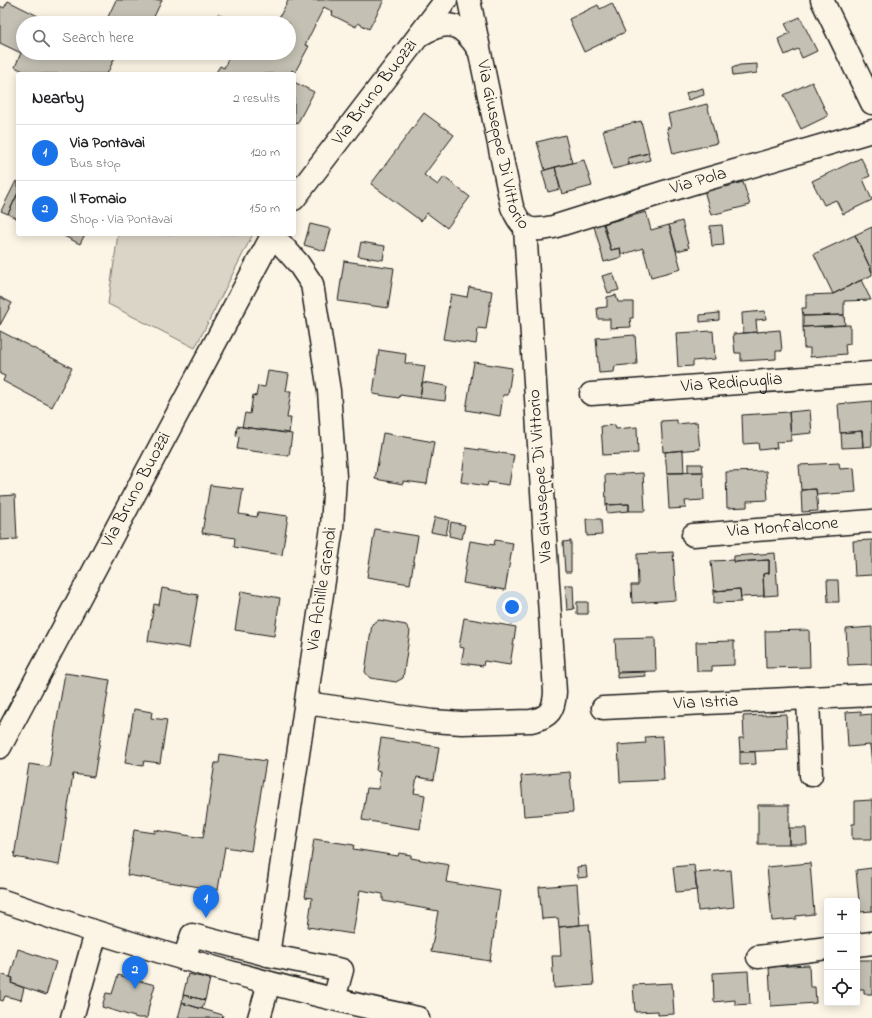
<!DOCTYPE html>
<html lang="en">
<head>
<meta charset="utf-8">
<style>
  body { margin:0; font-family:"Indie Flower",sans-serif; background:#f2f2f2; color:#202124 }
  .controls { position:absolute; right:12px; bottom:12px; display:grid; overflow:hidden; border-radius:4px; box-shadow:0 2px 10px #0003 }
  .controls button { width:36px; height:36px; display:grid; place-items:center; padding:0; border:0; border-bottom:1px solid #e0e0e0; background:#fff; color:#202124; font:20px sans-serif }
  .you { position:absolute; left:512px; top:607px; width:14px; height:14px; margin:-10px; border:3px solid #fff; border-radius:50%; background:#1a73e8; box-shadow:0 0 0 6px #1a73e833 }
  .badge { display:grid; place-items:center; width:26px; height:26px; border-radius:50%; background:#1a73e8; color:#fff; font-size:13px; font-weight:700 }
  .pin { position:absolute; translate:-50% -33px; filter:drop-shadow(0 1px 2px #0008) }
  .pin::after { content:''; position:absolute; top:21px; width:14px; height:12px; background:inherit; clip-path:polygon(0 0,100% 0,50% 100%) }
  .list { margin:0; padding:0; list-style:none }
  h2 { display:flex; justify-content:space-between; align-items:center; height:52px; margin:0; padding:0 16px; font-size:17px }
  h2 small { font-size:13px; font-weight:400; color:#757577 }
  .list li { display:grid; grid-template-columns:26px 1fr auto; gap:12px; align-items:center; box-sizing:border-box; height:56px; padding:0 16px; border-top:1px solid #e0e0e0 }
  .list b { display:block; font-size:15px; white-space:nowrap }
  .list p { margin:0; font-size:13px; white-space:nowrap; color:#757577 }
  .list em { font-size:13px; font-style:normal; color:#757577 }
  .icon { flex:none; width:22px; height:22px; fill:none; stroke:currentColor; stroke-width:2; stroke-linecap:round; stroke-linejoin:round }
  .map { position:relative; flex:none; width:872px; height:1018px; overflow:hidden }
  .search { position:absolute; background:#fff; box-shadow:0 2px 10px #0003; left:16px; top:16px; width:280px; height:44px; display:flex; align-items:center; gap:10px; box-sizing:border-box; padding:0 14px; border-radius:22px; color:#757577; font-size:15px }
  .panel { position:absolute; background:#fff; box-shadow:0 2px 10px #0003; left:16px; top:72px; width:280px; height:164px; border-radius:4px }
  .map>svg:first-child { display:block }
</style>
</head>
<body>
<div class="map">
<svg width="872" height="1018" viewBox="0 0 872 1018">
  <rect width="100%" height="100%" fill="#fcf5e5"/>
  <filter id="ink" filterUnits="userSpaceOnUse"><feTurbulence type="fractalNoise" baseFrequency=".025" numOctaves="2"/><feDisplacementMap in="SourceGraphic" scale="8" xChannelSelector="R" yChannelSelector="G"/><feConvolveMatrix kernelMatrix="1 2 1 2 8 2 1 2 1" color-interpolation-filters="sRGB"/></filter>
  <g filter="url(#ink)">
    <path fill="#dbd5c8" stroke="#7c7872" d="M118,234H253L195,348L108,304Z"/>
    <path fill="#c4c0b3" stroke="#1c1c1c" d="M116,0H162L151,23H105Z
      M287,0H384L369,29L358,23L356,27L332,15L333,12L324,7L305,45L309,46L295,72L292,70L290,74H215L220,66L224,68L228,59L216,53H289V23H276L288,1Z
      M8,1L40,17L38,23H23V53H65L70,56L71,53H117L107,74H29L15,67L21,53L0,43V6L4,8Z
      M612,3L625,32L584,52L569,19L598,5L600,9Z
      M218,14L233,22L235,18L246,23H213Z
      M800,17L817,51L802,58L798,49L785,55L778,39L790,33L785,24Z
      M757,64V73L733,76L732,68L740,65Z
      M294,82L314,92L297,124L294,122Z
      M812,82L828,116L801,129L784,95Z
      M703,88L704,95L688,100L686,93Z
      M707,104L717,143L673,154L667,128L671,127L668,114Z
      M424,113L454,135L424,175L438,185L444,177L470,197L447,228L427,213L421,221L371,184Z
      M641,121L649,153L628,158L629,165L613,169L603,130Z
      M565,135L572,163L545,170L537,142Z
      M648,153L650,160L629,165L628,158Z
      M861,158L870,176L863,179L872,200L843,214L836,200L824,205L812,181Z
      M584,160L592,186L562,194L555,167Z
      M555,167L560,189L548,192L542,171Z
      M16,181L18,182V193L8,214L1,211Z
      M743,182L750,205L711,215L704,190L725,184L726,187Z
      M18,193V219L8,214Z
      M646,212L651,230L669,225L681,269L651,277L643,248L621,255L620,248L611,250L603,224Z
      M602,216L611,250L620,248L622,257L604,262L592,219Z
      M682,221L689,248L677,251L669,225Z
      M310,224L331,229L325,251L304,245Z
      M722,225L724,245L712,246L710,226Z
      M872,227V272L855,235Z
      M60,234H85L80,244Z
      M855,235L872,272V275L833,294L814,254Z
      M361,242L385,246L383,260L358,256Z
      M344,261L394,268L388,308L338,301Z
      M613,273L619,290L608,293L602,276Z
      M861,280L871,300L844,301V315L803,316L802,308H806V295L833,294Z
      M469,287L492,291L486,329L478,328L476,344L443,339L451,294L467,297Z
      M616,295L618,302H633V318H630L631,327L610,328V319H598L597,308L607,307V297Z
      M0,297L12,303L0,325Z
      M765,311L766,319L756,320L757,332L743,333L742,313Z
      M719,313V320L700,322V315Z
      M844,315L845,325L803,327V316Z
      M850,325V344L845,345L846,354L810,357V348H804L803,327Z
      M780,330L782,351H776V359L741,361V353H735L733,334Z
      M0,331L72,368L52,407L3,381L5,376L0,374Z
      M713,331L715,359L693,361V366L678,367L676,333Z
      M635,335L637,364L615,366L614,372L599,373L596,338Z
      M379,350L406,354L405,363L425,366L420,398L400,395L399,398L373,394Z
      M474,362L512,368L508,395H503L500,416L466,410Z
      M268,371L289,374L286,391H291L287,418H291L289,433L242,427L245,413L250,414L253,395L256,396L258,386L265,387Z
      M422,382L447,386L445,401L420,398Z
      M872,401V446L863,447L862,431L840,433L838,404Z
      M810,410L812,433L791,435L789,412Z
      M789,412L791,441L776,442L777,448L759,450L758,443L743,444L742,415Z
      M677,420V424L697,422L700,449L663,452L661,421Z
      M615,425L616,429L637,427L638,453L603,455L601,426Z
      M237,426L292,434L289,456L237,449L239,437L236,436Z
      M862,431L863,447L842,448L841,433Z
      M383,433L434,442L427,484L403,481V484L375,479Z
      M466,448L514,455L509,485L488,482L487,486L461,482Z
      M683,450L684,473H667L665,452Z
      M839,463L840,469L854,468L856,492L817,495L816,489L801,490L799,465Z
      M688,464H702L703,472H688Z
      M766,471L768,500L747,501V507L727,508L726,472Z
      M703,472L704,500L685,501L686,508L669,509L667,473Z
      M643,473L645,511H629V504L606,505L605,475Z
      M210,485L243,489L239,514L257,517L258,512L288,516L282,555L234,547L235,538L202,533Z
      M816,489L818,511L802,512L801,490Z
      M15,495L17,539L0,540V496Z
      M629,504V511L607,513L606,505Z
      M435,517L449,520L446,535L431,532Z
      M586,519H601L602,535L587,536Z
      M451,522L465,525L462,539L449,536Z
      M375,529L418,536L410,584L367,577Z
      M495,540L513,543L505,590L463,583L470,541L494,545Z
      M872,540V575L855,576L853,541Z
      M571,541V572H565L563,542Z
      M673,552L676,600L632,603L631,585H638L637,554Z
      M775,553L778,595L764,596L763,574L769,573V560L734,562V556Z
      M734,560V562L769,560V573L763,574L764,596L741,597L740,589L714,591L711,561Z
      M827,580H838L839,602H828Z
      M565,585H573L574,609L567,610Z
      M162,588L198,595L189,648L148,641L154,604L159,605Z
      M740,589L741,602L714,603V591Z
      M241,591L280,598L274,636L235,630Z
      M577,602H588V614H577Z
      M464,618L516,627L510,665L484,661L483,666L461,663L464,648L459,647Z
      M379,620L406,625L410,631L403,678L396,682L370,678L365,672L372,624Z
      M872,627V664L848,665L846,629Z
      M809,630L810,667L766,668L765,631Z
      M655,638L656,671L617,672L615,639Z
      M734,641V665L712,666V671H697L696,642Z
      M645,672L646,676L617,678V673Z
      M65,673L110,680L94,777L73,774L59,865L14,857L29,764L49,767Z
      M134,709L152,712L151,718L167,720L160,763L144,761L143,766L125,763Z
      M861,711V715L872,714V764L870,745L848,747L846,712Z
      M786,714L788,750L740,752L739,738H744L743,716Z
      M662,736L664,780L620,782L618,745L646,743L645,737Z
      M381,738L439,747L434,780L417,777L414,793L425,795L420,829L362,820L367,788L378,789L380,771L376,770Z
      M740,752H755L756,764L740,765Z
      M220,754L266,761L251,851L225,847L218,890L127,875L134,830L155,833V830L203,838L215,763H219Z
      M570,772L573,812L524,816L521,776Z
      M872,800V839H852V824H855V801Z
      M758,805H789V844H758Z
      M789,828H806L807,844H789Z
      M314,839L354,845L353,849L398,856L399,853L411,855V858L449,865L446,882L500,891L490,961L431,952L438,911L383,901V894L360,890L353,934L308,927L312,898L305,897Z
      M810,863L814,914L796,916V919L772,921L767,867Z
      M694,865L697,890L676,892L673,867Z
      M586,866L587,877L578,878L577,867Z
      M872,868V911L860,912L856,870Z
      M731,870L734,907L698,911L695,873Z
      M577,884L580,925L559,927L558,918L542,919L539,887Z
      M589,924L594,985L554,988L552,956H561L559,927Z
      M18,949L56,962L46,995L11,983L13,978L10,977Z
      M857,960H872V994H864V989H857Z
      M809,965L810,987H815L816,1003L771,1006L769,967Z
      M748,971L750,1004L735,1005V1000L714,1002L713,973Z
      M0,974L13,978L11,983L24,988L21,1000L5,996L3,1001L0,1000Z
      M188,974L210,979L205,1000L183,995Z
      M118,975L155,985L149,1006L147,1018H138L102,1007L106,993L112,994Z
      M672,983L674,1014L658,1015V1011L635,1012L633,985Z
      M183,995L205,1000L202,1009L182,1003Z
      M182,1003L223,1015L222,1018H178Z"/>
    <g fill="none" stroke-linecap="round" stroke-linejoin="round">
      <defs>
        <g id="minor">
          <path id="s1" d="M469,0L512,207C522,230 529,232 553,227L690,184L872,131"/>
          <path d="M420,35C447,19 461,22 478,49"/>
          <path id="s2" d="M294,199L446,0"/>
          <path id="s3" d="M591,394L872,373"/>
          <path id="s4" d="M693,535L872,521"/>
          <path d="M808,698L811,775"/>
          <path d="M306,703L432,721L462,723L531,721C550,717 554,710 555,692L525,228"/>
          <path id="s5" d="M603,708L872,695"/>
          <path id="s6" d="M0,747L273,234"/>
          <path d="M0,900C137,947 276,989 418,1018"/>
          <path d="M857,945L872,943"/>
          <path id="s7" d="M268,955L332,527L335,477L329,391L312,284L298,263L282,245L270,239"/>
          <path d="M758,957L827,948"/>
          <path d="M184,959L192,935L268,955L342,970L334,999"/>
          <path d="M72,1018L96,933"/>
          <path d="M259,1018L269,983"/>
        </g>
        <path id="tertiary" d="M822,0L872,103"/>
      </defs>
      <use href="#minor" stroke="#1c1c1c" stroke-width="25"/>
      <use href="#tertiary" stroke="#1c1c1c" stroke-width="25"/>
      <use href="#minor" stroke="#fcf5e5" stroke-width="22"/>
      <use href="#tertiary" stroke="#fcf5e5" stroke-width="22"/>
    </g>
  </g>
  <g text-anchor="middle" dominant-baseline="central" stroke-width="4" stroke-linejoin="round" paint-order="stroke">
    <g font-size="18" fill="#1c1c1c" stroke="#fcf5e5">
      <text stroke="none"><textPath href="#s2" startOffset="134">Via Bruno Buozzi</textPath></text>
      <text stroke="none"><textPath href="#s1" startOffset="149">Via Giuseppe Di Vittorio</textPath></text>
      <text stroke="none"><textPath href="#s1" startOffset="416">Via Pola</textPath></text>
      <text stroke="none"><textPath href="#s3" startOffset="141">Via Redipuglia</textPath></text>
      <text transform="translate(541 476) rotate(-94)">Via Giuseppe Di Vittorio</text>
      <text stroke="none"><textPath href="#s6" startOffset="291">Via Bruno Buozzi</textPath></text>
      <text stroke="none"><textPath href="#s4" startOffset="90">Via Monfalcone</textPath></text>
      <text stroke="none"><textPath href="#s7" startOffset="370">Via Achille Grandi</textPath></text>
      <text stroke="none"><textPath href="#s5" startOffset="103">Via Istria</textPath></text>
    </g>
  </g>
</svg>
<div class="controls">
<button>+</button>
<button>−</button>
<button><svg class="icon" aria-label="locate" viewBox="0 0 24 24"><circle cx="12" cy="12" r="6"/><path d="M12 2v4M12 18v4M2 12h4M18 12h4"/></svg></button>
</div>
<div class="you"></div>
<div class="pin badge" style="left:206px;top:918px">1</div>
<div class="pin badge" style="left:135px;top:989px">2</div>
<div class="search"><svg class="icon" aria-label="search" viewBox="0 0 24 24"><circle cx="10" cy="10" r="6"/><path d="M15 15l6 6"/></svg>Search here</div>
<section class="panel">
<h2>Nearby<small>2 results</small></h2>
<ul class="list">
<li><span class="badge">1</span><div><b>Via Pontavai</b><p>Bus stop</p></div><em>120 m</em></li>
<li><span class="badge">2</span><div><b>Il Fornaio</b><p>Shop · Via Pontavai</p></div><em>150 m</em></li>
</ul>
</section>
</div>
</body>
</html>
